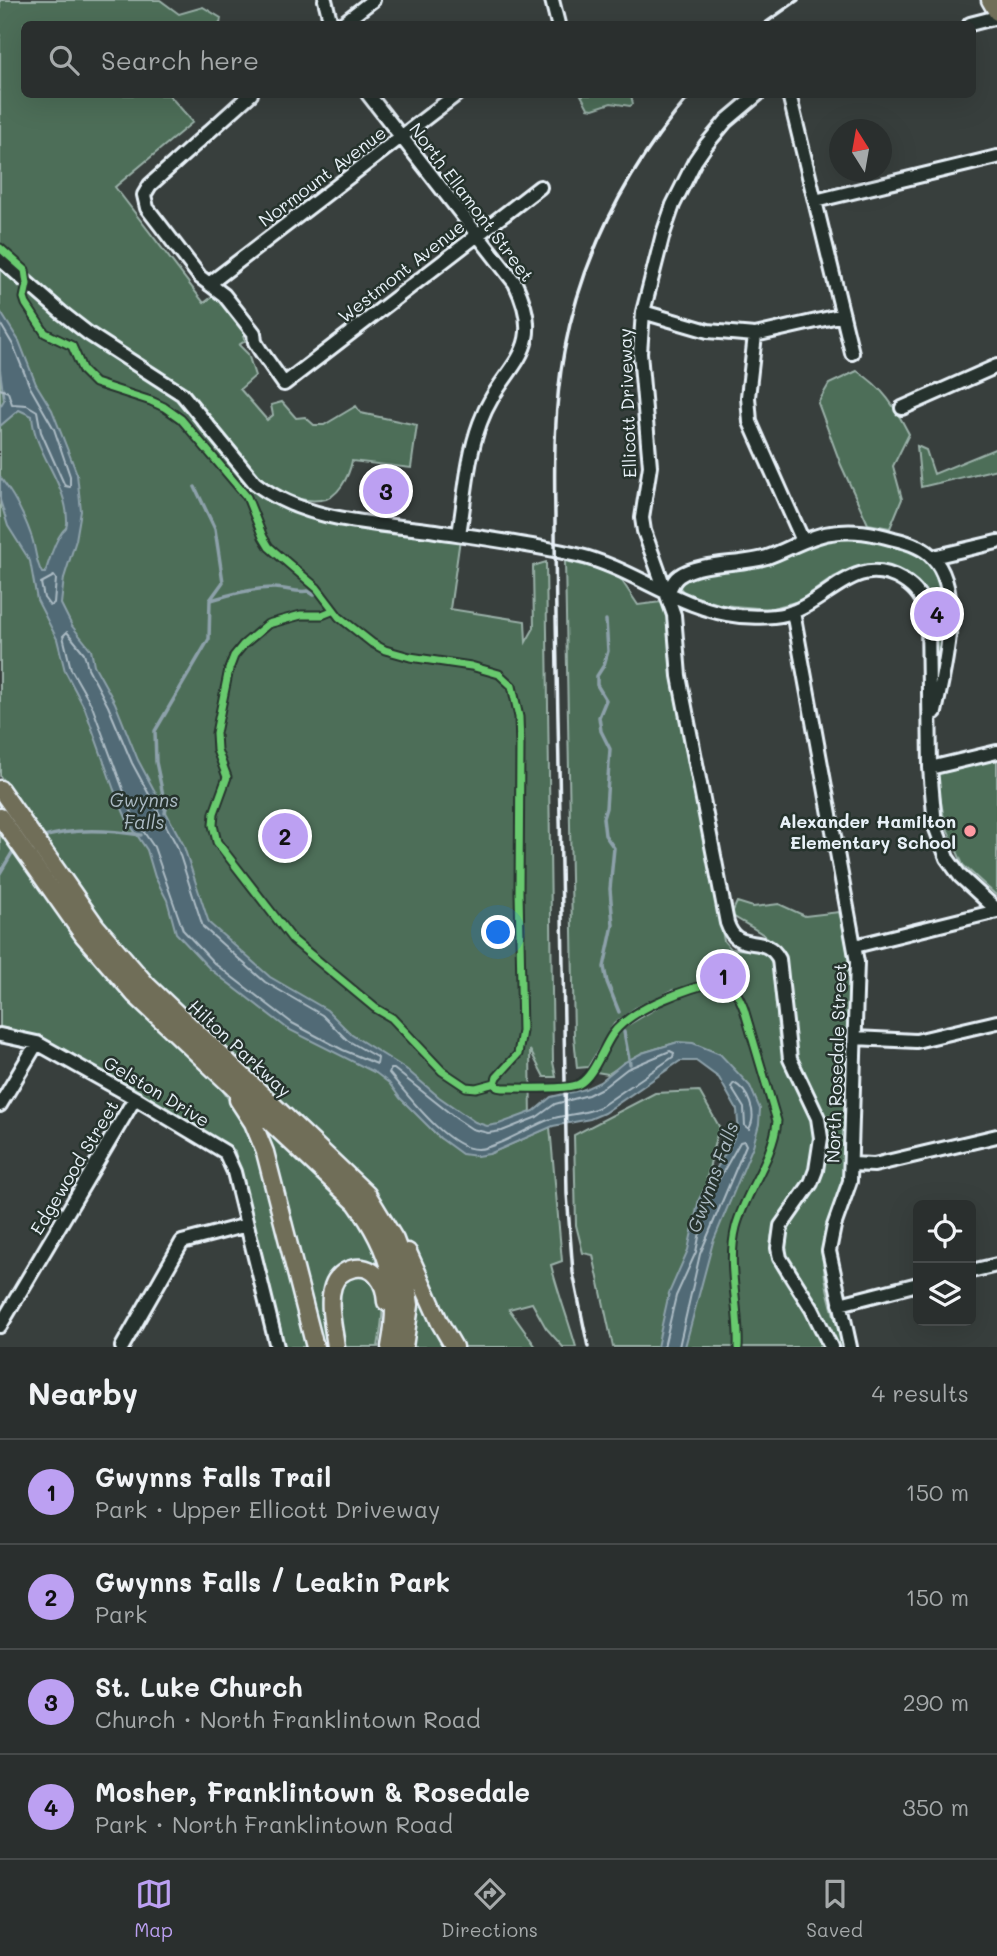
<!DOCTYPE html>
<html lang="en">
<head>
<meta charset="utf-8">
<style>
  body { margin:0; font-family:Mali,sans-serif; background:#363b3a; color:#f1f3f6 }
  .controls { position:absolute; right:21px; bottom:21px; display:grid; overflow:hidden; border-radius:10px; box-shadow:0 7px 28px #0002 }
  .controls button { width:63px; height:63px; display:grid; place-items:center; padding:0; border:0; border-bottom:2px solid #464a4a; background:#2a2f2e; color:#f1f3f6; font:35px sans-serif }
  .compass { position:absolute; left:829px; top:119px; width:63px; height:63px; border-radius:50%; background:#2a2f2e; box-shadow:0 7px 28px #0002; rotate:349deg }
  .you { position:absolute; left:499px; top:933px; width:24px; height:24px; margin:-18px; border:5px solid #fff; border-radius:50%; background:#1a73e8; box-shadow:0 0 0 10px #1a73e833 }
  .badge { display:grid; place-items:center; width:46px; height:46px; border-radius:50%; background:#bca0f2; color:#111; font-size:23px; font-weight:700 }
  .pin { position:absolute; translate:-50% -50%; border:4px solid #fff; box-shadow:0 2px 7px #0006 }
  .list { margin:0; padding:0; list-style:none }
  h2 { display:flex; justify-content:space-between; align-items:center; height:91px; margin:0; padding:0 28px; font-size:30px }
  h2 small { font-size:23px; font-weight:400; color:#a5a9aa }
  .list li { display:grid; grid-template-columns:46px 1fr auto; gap:21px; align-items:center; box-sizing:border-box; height:105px; padding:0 28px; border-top:2px solid #464a4a }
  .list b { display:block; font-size:26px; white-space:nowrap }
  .list p { margin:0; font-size:23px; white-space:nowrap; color:#a5a9aa }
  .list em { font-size:23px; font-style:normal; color:#a5a9aa }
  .icon { flex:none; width:38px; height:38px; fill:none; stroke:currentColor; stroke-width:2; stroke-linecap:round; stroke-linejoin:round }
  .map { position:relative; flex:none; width:997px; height:1347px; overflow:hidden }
  .search { position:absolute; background:#2a2f2e; box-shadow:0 7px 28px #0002; left:21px; right:21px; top:21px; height:77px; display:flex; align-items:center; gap:18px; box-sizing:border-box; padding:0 24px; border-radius:10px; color:#a5a9aa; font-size:26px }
  .sheet { height:511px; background:#2a2f2e }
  nav { display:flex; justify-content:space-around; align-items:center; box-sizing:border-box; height:98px; border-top:2px solid #464a4a; background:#2a2f2e; font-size:19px; color:#a5a9aa }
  nav a { display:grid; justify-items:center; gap:4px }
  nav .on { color:#bca0f2 }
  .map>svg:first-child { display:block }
</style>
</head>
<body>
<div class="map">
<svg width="997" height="1347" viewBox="0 0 997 1347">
  <rect width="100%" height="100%" fill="#383f3d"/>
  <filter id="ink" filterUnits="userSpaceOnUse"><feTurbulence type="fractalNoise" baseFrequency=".0143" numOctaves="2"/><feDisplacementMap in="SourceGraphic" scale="14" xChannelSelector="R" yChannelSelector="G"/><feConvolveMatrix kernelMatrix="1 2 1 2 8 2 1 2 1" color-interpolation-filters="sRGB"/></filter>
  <g filter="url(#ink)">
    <path fill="#4d6e59" stroke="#9ab0a8" stroke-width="2" d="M0,0H160L179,14L203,7L221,18L220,24H24V94L169,95L193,122L115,187L204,303L221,290L251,330L243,336L245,341L239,345L248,354L255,376L240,389L267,420L273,415L271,405L282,402L296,418L305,417L314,425H324L356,406L361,413L417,425L411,468L352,461C349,476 338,499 321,500C255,507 225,423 183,387C160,368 131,356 106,339C68,313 34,282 0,251Z
      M581,95H631L633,104L630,106L611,103L593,109L588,108Z
      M0,266L62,321L176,396L193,415L236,471L253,488L273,502L289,510L339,521L460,539L450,609L525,621L526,642L534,628L533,566L546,562L553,1062L556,1077H544L530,1050L531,1120L470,1142L430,1128L440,1138L489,1154L550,1127L562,1261L551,1265C558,1293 568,1319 576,1347H563L546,1328L532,1303L509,1309L536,1347H458L400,1231L381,1201L363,1181L274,1095L171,1000L120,944L0,776Z
      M857,371C883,387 895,407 909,434L893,466L902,499L890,528L868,524L841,465L818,403L829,384Z
      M917,446L926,450L934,474L997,448V469L921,487Z
      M839,537C955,540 949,589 935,685L931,618L914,582L896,571L878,567L850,570L834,577L799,601L769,609L722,605L684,593L679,586L680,580L690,575L819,540Z
      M565,561L596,568L620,578L638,605L661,602C674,622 667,648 671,670C686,761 707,851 724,941L731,949L760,950L775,963C777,993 775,1035 785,1064C795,1091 812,1108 814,1138C815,1156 807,1177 797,1193C785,1212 765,1229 772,1254C778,1278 798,1298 810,1318C815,1328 819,1337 824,1347H613L593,1255L583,1253L576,1225L574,1135L655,1093L699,1091L720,1128C712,1143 712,1161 707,1177L726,1172L745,1127L742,1094L678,1042L642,1053L608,1074L596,1072L618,1031L675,997L673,990L635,1008L614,1024L588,1067L577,1068L574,1036Z
      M997,759V896L963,865L945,824L936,774Z
      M0,827L219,1085L253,1136L309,1347H284L235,1152L110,1075L33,1036L0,1029Z
      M737,902L753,907L779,904L805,916L839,912C857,973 850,1035 847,1097C845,1125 846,1155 842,1182C838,1207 823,1227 823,1253C823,1285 835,1317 843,1347H836L788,1260C777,1226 805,1212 816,1183C822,1170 825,1150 827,1136C829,1109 805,1086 796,1062C787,1036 788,989 786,961C776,937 751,928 731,915Z
      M264,1125L344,1198L369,1233L384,1277L333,1272L330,1347H318L263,1127Z
      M350,1274C354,1274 362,1273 366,1275C391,1285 381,1327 378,1347H340L335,1302L339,1282Z
      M413,1281L448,1347H412L414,1305Z"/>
    <path fill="#516b76" stroke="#8da1aa" stroke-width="2" d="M0,311L19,341L36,384L52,410L77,474L81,511L76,540L64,578L61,604L72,626L91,650L94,665L115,703L138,760L183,844L209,923L270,977L327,1010L352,1035L406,1069L439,1097L475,1122L487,1126L499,1124L534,1111L551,1097L585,1089L600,1082L623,1063L642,1053L678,1042L693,1043L720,1054L750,1086L760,1109L759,1124L753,1146L713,1242L685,1347H657L669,1293L688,1250L699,1199L734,1138L738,1123L737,1110L719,1078L696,1061H680L604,1113L590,1119L553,1126L489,1154L477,1156L462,1154L440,1138L400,1098L389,1083L376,1073L288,1029L210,969L194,952L176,933L167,900L155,877L147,850L127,820L114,790L85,709L65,671L57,639L37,600L30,561L8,526L0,500V477C13,494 24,515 31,535C36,548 35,561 42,573H45C50,559 53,544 62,532C66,527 66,530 67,524C69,485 34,453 32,416L19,410L0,426V407L4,400L0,370Z"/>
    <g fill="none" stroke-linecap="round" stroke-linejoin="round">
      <path stroke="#acbbc4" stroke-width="2" d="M0,323L13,345L30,387L54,429L70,476V487L65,486L41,432L37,411L27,405L12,404L8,392L0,389
        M54,576L56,579L54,603L50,606L44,598L41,583Z
        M67,632L84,653L88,668L108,706L132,763L177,846L203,927L265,982L322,1015L347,1040L378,1058L377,1064L343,1050L292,1023L215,964L183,930L154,847L133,816L92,706L71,669L63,636Z
        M670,1051L674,1053L673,1057L600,1107C583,1115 565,1114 548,1120C530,1127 494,1149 478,1149C448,1150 407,1094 389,1073L391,1069H394L457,1119L472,1129L488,1133L502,1131L537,1117L555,1104L588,1095L604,1087L627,1069Z
        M734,1083C748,1090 758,1114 749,1129L745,1126L744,1108L731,1087Z
        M664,1347L676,1296L696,1252L706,1202L740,1142L744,1141L746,1145L700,1254L679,1347"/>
      <path stroke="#8da1aa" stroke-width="3.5" d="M211,600C231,594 253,588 274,588C286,588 296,593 308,591L314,595
        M606,620L608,651L604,665L597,676V685L606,700L599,717L601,731L610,749L606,808L603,818L605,835L614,848L610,889L613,925L604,967L607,982L619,1012
        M165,813L166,809L156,762L155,731L209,639L210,600L223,582L215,529L195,487
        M41,838C71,828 110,830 141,835
        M0,873L15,848
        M624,1032L630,1064"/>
      <defs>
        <path id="minor" d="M325,0L331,24
          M552,0L558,24
          M342,24L373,0
          M970,24L997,17
          M251,94L150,185L144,195L147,208L200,277L224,295L254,333L255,342L260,350L284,384L540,187
          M368,94L515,283C550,355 501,364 480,423C467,458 465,498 459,534
          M758,94L726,121L706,145L695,161L673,205L663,234L643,312L640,353L650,466L642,518L644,531L674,615L679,676L727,923C738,956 764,931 779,959L790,1059L818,1118L821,1138L816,1170L811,1183L781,1226L778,1248L780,1258L812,1309L831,1347
          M789,94L852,353
          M815,201L997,157
          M0,259L62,313L89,334L182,394L255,483C305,522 375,523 436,531C483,538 530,544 577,555C634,568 680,610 740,616C756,617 776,618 792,612C829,600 856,553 902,580C917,589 924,600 928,617L930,768L935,826L947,858L960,876L997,910
          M209,284L457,94
          M643,312L708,331L755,335L843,315
          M755,335L748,397L750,422L803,541
          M902,408L997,366
          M933,557L997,542
          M668,593C671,587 673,580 679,576C698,562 741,565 767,557C788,550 808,536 831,533C853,529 873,533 894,539C907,542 923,547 932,557C965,590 944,671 935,712
          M793,612L857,962L850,1181L834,1226L829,1251L850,1347
          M930,768L997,752
          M855,946L997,911
          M0,1035L37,1043L135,1098L225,1152L234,1172L277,1347
          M855,1038L916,1041L997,1022
          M0,1105L37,1043
          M851,1164L874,1165L997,1136
          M971,1271L997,1265
          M840,1304L918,1284
          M0,1326L135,1098
          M122,1347L182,1242L247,1225"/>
        <path id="major" d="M990,0L997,12
          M0,789L96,926L147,985L367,1194L395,1240L404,1264L410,1305L404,1347
          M0,817L83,935L135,995L356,1203C390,1250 401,1290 390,1347
          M238,1100L253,1123L265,1152L315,1347
          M408,1252L440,1323L454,1347
          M336,1347C334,1329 327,1304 333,1286C339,1268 364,1261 377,1276C384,1284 385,1293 386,1302"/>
      </defs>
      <use href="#minor" stroke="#e8f1f8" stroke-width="18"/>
      <use href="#major" stroke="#e8f1f8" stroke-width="21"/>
      <use href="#minor" stroke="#26332d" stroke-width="12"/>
      <use href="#major" stroke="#706e59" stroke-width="16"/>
      <path stroke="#e8f1f8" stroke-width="3.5" d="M764,24L798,0
        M588,1347L573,1273L567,1194C565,1019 560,845 557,670C556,619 555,568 555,516C554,461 554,406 564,352C582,255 627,169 691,94"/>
      <defs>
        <path id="cycleway" d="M0,248L25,270L27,284L24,298L26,304L45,333L72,346L83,371L95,383L151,401L164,407L181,419L247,497L263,537L269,547L317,588L339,617L372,643L385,650L410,657L471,666L499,674L512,686L519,717L520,745L519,892L522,1031L518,1054L497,1077L495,1083
          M332,611L322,615H301L268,624L243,645L234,656L229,669L216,733L217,750L227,777L214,813L213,825L217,842L293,940L375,1008L392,1018L442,1071L466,1087L476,1088L495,1083L497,1087L503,1088C517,1088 570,1090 579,1084C593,1077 603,1048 612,1035C631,1007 692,987 723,980C735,988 739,996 744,1009L777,1121C773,1160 746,1190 736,1227C726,1266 740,1308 738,1347"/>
      </defs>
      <use href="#cycleway" stroke="#26332d" stroke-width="11"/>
      <use href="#cycleway" stroke="#67ca6e" stroke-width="7"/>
    </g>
  </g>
  <circle fill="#ff9aa2" stroke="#26332d" stroke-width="2.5" cx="970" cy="831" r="7"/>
  <g text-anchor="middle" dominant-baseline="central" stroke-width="5" stroke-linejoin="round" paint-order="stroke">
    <g font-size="18" fill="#e8f1f8" stroke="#26332d">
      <text transform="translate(322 176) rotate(-37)">Normount Avenue</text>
      <text transform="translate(472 202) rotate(53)">North Ellamont Street</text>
      <text transform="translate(401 271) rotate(-38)">Westmont Avenue</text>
      <text transform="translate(627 403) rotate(-92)">Ellicott Driveway</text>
      <text transform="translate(240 1048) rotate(43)">Hilton Parkway</text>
      <text transform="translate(836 1063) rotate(-88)">North Rosedale Street</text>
      <text transform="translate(157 1091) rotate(31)">Gelston Drive</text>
      <text transform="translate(74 1167) rotate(-59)">Edgewood Street</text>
    </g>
    <g font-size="18" font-weight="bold" fill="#e8f1f8" stroke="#26332d" text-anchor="end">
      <text x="956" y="821">Alexander Hamilton<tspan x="956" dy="21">Elementary School</tspan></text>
    </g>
    <g font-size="19" font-style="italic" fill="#acbbc4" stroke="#26332d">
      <text x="144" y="799">Gwynns<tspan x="144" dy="22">Falls</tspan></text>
      <text transform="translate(712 1177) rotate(-70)">Gwynns Falls</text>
    </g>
  </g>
</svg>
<div class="controls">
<button><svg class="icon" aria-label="locate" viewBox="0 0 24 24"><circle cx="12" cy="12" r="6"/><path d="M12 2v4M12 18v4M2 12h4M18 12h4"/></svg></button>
<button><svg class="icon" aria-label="layers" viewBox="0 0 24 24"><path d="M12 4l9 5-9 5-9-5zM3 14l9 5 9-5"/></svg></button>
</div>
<svg class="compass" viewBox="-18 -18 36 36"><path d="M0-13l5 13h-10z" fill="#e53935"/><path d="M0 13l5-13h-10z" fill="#a5a9aa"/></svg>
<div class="you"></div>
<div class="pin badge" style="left:723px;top:976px">1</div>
<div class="pin badge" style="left:285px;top:836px">2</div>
<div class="pin badge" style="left:386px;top:491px">3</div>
<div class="pin badge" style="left:937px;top:614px">4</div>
<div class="search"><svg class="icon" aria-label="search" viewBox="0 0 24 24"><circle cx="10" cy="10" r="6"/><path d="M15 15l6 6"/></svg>Search here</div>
</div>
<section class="sheet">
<h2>Nearby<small>4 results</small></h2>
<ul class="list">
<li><span class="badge">1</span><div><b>Gwynns Falls Trail</b><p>Park · Upper Ellicott Driveway</p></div><em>150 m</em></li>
<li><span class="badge">2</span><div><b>Gwynns Falls / Leakin Park</b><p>Park</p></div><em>150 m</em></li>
<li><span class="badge">3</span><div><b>St. Luke Church</b><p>Church · North Franklintown Road</p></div><em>290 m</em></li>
<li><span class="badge">4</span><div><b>Mosher, Franklintown &amp; Rosedale</b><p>Park · North Franklintown Road</p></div><em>350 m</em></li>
</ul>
</section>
<nav>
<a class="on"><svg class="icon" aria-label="map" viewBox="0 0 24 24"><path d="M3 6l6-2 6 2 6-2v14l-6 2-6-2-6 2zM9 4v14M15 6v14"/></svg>Map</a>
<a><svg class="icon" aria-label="directions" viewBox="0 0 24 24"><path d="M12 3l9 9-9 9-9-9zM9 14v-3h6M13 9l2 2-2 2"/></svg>Directions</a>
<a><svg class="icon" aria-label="saved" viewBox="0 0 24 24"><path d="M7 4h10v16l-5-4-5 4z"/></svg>Saved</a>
</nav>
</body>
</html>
